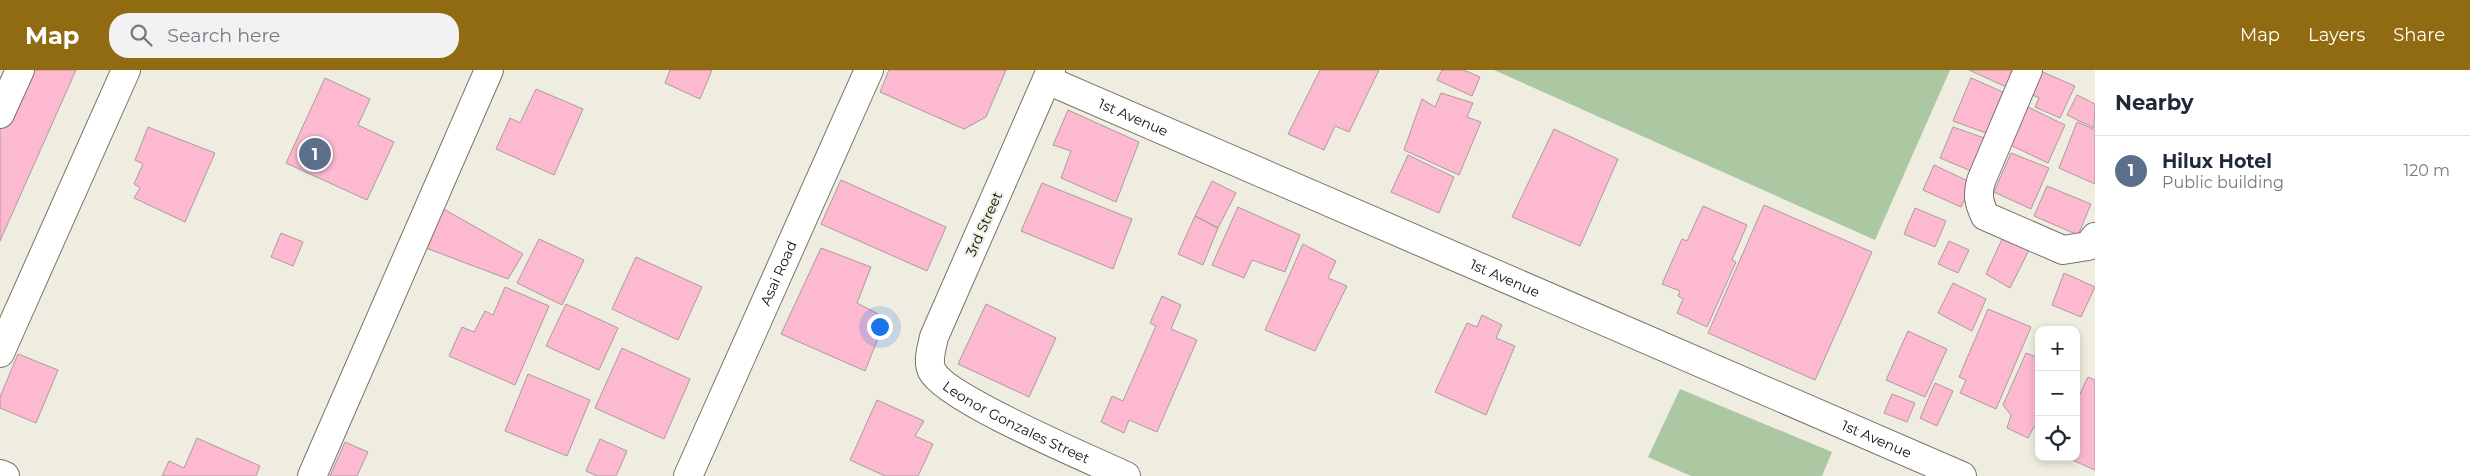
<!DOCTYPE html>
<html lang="en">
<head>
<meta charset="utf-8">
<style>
  body { margin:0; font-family:Montserrat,sans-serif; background:#f2f2f3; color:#1f2937 }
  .controls { position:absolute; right:15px; bottom:15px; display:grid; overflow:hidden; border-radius:10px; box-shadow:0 2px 8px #0003 }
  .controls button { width:45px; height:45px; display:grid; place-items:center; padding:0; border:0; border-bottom:1px solid #e0e1e3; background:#fff; color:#1f2937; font:25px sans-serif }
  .you { position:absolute; left:879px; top:256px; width:18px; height:18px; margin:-12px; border:4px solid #fff; border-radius:50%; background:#1a73e8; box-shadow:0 0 0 8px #1a73e833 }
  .badge { display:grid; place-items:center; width:32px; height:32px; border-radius:50%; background:#916b12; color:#fff; font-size:16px; font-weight:700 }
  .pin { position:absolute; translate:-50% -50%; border:2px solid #fff; box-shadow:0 1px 5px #0006 }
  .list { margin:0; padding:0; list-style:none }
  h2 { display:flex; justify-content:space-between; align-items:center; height:65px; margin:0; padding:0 20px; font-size:21px }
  h2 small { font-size:16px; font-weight:400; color:#747a83 }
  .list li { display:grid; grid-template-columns:32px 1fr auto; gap:15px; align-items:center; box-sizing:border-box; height:70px; padding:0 20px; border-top:1px solid #e0e1e3 }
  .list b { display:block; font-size:19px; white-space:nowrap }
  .list p { margin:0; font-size:16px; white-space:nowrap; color:#747a83 }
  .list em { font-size:16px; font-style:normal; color:#747a83 }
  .icon { flex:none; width:28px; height:28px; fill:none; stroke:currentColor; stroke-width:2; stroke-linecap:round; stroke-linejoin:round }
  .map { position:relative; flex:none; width:2095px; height:406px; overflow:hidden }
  header { display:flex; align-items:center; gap:30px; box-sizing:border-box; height:70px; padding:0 25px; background:#916b12; color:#fff }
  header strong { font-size:24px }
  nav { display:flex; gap:28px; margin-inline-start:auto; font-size:18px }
  .search { width:350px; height:45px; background:#f2f2f3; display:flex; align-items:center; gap:12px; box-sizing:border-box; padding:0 18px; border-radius:20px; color:#747a83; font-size:19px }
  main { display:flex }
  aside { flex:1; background:#fff }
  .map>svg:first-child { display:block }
</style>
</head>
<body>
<header>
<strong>Map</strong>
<div class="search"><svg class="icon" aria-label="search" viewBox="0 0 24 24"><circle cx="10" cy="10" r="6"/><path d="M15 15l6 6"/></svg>Search here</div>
<nav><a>Map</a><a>Layers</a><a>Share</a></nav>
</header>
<main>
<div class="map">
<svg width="2095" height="406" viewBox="0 0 2095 406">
  <rect width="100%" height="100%" fill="#efeddf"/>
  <path fill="#abc8a2" d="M1494,0H1950L1875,170Z
    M1680,319L1832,382L1822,406H1691L1648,387Z"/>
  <path fill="#fcb9d0" stroke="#aa9ba0" d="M6,0H76L0,171V14Z
    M670,0H712L700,29L665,13Z
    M889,0H1006L986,47L964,59L880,22Z
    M1320,0H1379L1349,62L1335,56L1324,80L1288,64Z
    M1442,0H1464L1480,7L1472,26L1437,10Z
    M1969,0H2022L2013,20Z
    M2038,0L2075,16L2060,48L2035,37L2039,28L2024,21Z
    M325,8L370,29L358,55L394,72L367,130L286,93Z
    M1971,8L2005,23L1986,63L1953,51Z
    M536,19L583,39L554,105L496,79L510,48L520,53Z
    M1441,23L1473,33L1467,47L1481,52L1459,105L1404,80L1422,29L1435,37Z
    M2077,25L2095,34L2094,58L2067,45Z
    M2026,36L2065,55L2048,93L2008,74Z
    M1068,40L1139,72L1116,132L1061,108L1071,81L1053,75Z
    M2077,52L2095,60V114L2059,98Z
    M148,57L215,83L185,152L134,128L140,118L134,114L143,94L135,90Z
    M1953,57L1990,70L1976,103L1940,88Z
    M1554,59L1618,89L1580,176L1512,147Z
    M2011,83L2049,98L2031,139L1994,122Z
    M1408,85L1454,107L1439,143L1391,122Z
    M1934,95L1972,113L1961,137L1923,120Z
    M841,110L946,157L927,201L821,154Z
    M1212,111L1236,123L1218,158L1195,146Z
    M1042,113L1132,149L1113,199L1021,161Z
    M2047,116L2091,134L2078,165L2034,146Z
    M1764,135L1872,182L1815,310L1708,263Z
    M1703,136L1747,155L1732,190L1736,192L1707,257L1677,243L1683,229L1678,226L1680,221L1662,214L1682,169L1687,171Z
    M1238,137L1300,165L1285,202L1252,190L1244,208L1212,195Z
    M442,138L523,184L508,209L426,178Z
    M1915,138L1946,151L1935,177L1904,164Z
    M1195,146L1218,158L1203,195L1178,184Z
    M281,163L303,172L293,196L271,187Z
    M2004,165L2030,178L2010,218L1986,204Z
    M539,169L584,190L562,235L517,213Z
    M1949,171L1969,180L1958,203L1938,194Z
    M1303,174L1336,191L1328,208L1347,216L1315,281L1265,260Z
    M821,178L871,197L857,233L886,248L865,301L781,264Z
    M636,187L702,217L678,270L612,239Z
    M2064,203L2095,217L2081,247L2052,235Z
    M1953,213L1986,229L1972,261L1938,243Z
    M505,217L549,236L515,315L449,286L462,257L474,262L485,241L493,245Z
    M1162,226L1181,235L1171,259L1197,270L1157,362L1129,350L1124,363L1101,352L1112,326L1123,331L1156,256L1150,253Z
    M566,234L618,258L599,300L546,276Z
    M986,234L1056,268L1029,327L958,294Z
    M1988,239L2031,257L1996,339L1960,323L1966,310L1959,307Z
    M1482,245L1502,255L1496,268L1515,276L1486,345L1435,322L1467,253L1477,257Z
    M1908,261L1947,279L1925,327L1886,310Z
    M622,278L690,309L664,369L595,338Z
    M2026,283L2039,288V359L2034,357L2028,368L2007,358L2011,345L2003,335Z
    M18,284L58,300L36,353L0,338V327Z
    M528,304L590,330L567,386L505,361Z
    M2088,307L2095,310V400L2065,387H2076V332Z
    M1935,313L1953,321L1937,356L1920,348Z
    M1892,324L1915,333L1907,352L1884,343Z
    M877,330L924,351L915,366L933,374L918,406H885L850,390Z
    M197,368L260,396L256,406H162L169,391L184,398Z
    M600,369L627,381L616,406H597L586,401Z
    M345,372L368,382L357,406H330Z"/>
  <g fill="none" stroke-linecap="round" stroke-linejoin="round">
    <defs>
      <g id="minor">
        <path id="s1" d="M1051,0L934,267C932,277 927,291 932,301C946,329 1090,389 1126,406"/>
        <path d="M2028,0L1981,111C1977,125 1979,133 1985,146L2063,180L2088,176L2095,167"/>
        <path id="s2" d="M1047,10L1962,406"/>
        <path d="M0,44L20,0"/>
        <path d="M0,283L126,0"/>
        <path d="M0,404L5,406"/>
        <path d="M312,406L489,0"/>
        <path id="s3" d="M688,406L869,0"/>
      </g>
    </defs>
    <use href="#minor" stroke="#777568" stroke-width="30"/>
    <use href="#minor" stroke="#fff" stroke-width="28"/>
  </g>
  <g text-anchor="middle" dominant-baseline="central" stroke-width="4" stroke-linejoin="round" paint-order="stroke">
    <g font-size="14" fill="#11100b" stroke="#efeddf">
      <text stroke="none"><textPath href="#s2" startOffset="94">1st Avenue</textPath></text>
      <text transform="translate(984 154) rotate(-66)">3rd Street</text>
      <text stroke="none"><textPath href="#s3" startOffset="222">Asai Road</textPath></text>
      <text stroke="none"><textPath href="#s2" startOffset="499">1st Avenue</textPath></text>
      <text stroke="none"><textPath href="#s1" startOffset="426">Leonor Gonzales Street</textPath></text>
      <text stroke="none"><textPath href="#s2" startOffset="904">1st Avenue</textPath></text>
    </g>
  </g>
</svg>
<div class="controls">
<button>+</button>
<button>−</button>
<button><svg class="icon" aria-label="locate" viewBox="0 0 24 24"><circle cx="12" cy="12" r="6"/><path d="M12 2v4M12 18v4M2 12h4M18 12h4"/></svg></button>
</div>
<div class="you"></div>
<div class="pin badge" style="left:315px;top:84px;background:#5c6f8a">1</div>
</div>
<aside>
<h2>Nearby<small></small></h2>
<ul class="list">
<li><span class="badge" style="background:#5c6f8a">1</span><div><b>Hilux Hotel</b><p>Public building</p></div><em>120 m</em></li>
</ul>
</aside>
</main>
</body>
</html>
